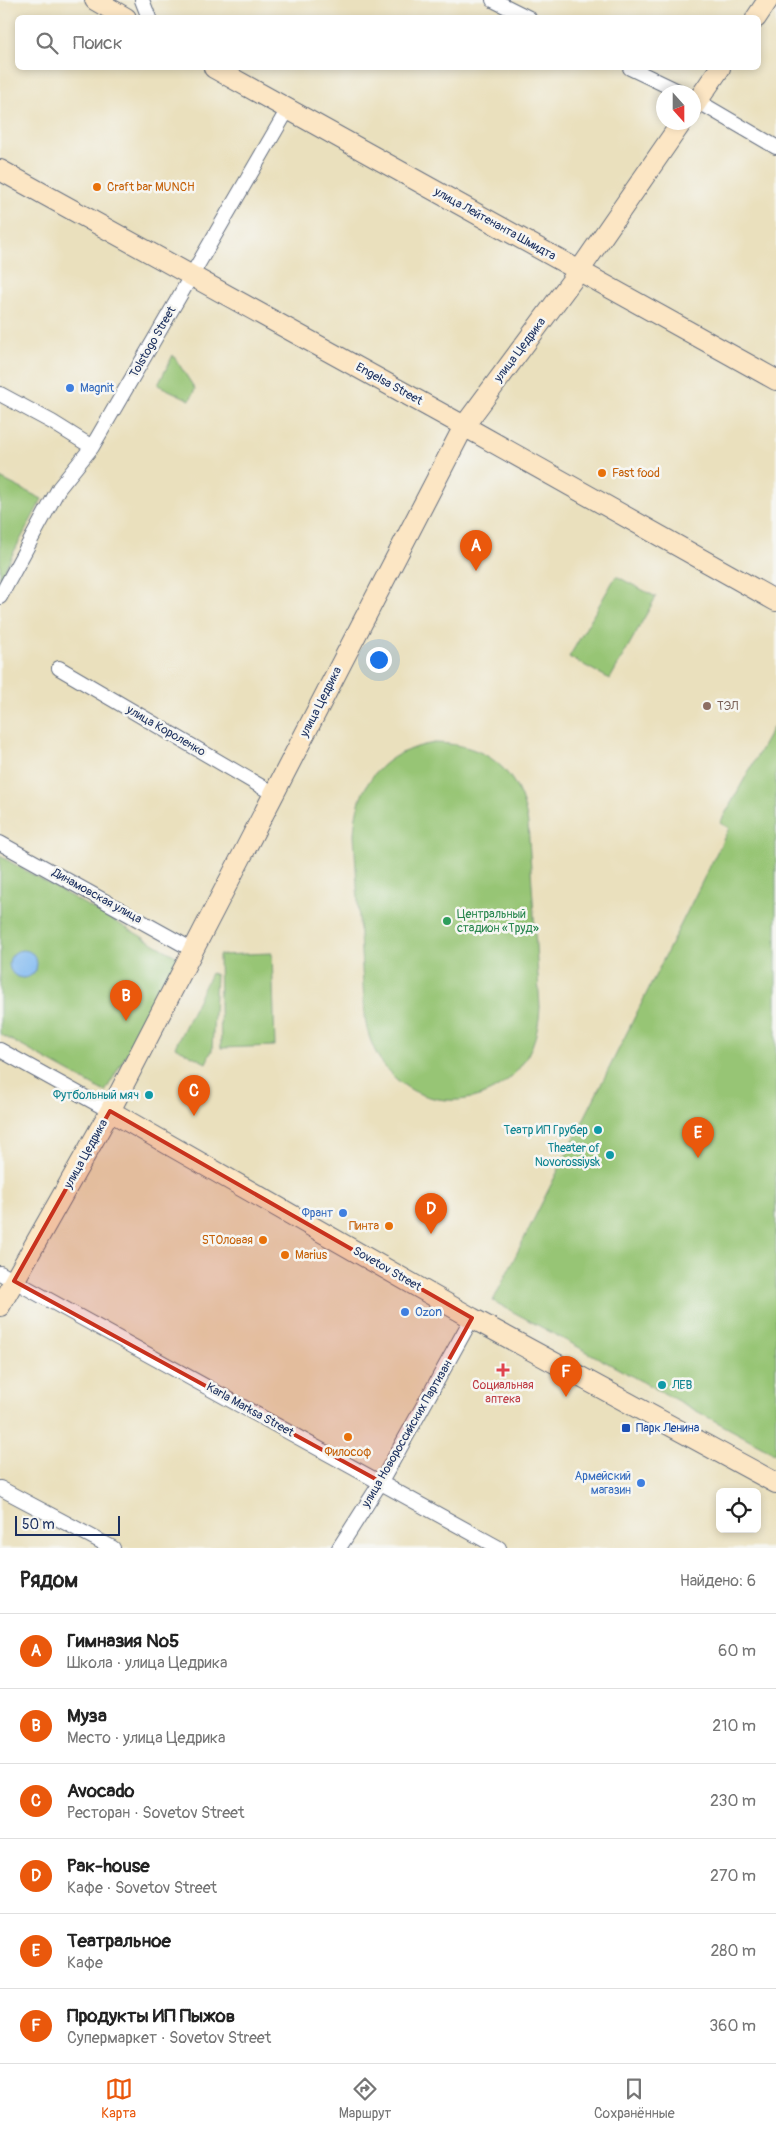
<!DOCTYPE html>
<html lang="ru">
<head>
<meta charset="utf-8">
<style>
  body { margin:0; font-family:Pangolin,sans-serif; background:#f2f2f2; color:#222 }
  .controls { position:absolute; right:15px; bottom:15px; display:grid; overflow:hidden; border-radius:8px; box-shadow:0 2px 8px #0003 }
  .controls button { width:45px; height:45px; display:grid; place-items:center; padding:0; border:0; border-bottom:1px solid #e0e0e0; background:#fff; color:#222; font:25px sans-serif }
  .compass { position:absolute; left:656px; top:85px; width:45px; height:45px; border-radius:50%; background:#fff; box-shadow:0 2px 8px #0003; rotate:159deg }
  .scale { position:absolute; left:15px; bottom:12px; width:105px; box-sizing:border-box; padding-left:5px; border:2px solid #1b2f5e; border-top:0; font-size:14px; line-height:18px; white-space:nowrap; color:#1b2f5e; -webkit-text-stroke:4px #f6f6f2; paint-order:stroke }
  .you { position:absolute; left:378px; top:659px; width:18px; height:18px; margin:-12px; border:4px solid #fff; border-radius:50%; background:#1a73e8; box-shadow:0 0 0 8px #1a73e833 }
  .badge { display:grid; place-items:center; width:32px; height:32px; border-radius:50%; background:#ea580c; color:#fff; font-size:16px; font-weight:700 }
  .pin { position:absolute; translate:-50% -41px; filter:drop-shadow(0 1px 2px #0008) }
  .pin::after { content:''; position:absolute; top:26px; width:18px; height:15px; background:inherit; clip-path:polygon(0 0,100% 0,50% 100%) }
  .list { margin:0; padding:0; list-style:none }
  h2 { display:flex; justify-content:space-between; align-items:center; height:65px; margin:0; padding:0 20px; font-size:21px }
  h2 small { font-size:16px; font-weight:400; color:#767676 }
  .list li { display:grid; grid-template-columns:32px 1fr auto; gap:15px; align-items:center; box-sizing:border-box; height:75px; padding:0 20px; border-top:1px solid #e0e0e0 }
  .list b { display:block; font-size:19px; white-space:nowrap }
  .list p { margin:0; font-size:16px; white-space:nowrap; color:#767676 }
  .list em { font-size:16px; font-style:normal; color:#767676 }
  .icon { flex:none; width:28px; height:28px; fill:none; stroke:currentColor; stroke-width:2; stroke-linecap:round; stroke-linejoin:round }
  .map { position:relative; flex:none; width:776px; height:1548px; overflow:hidden }
  .search { position:absolute; background:#fff; box-shadow:0 2px 8px #0003; left:15px; right:15px; top:15px; height:55px; display:flex; align-items:center; gap:12px; box-sizing:border-box; padding:0 18px; border-radius:8px; color:#767676; font-size:19px }
  .sheet { height:515px; background:#fff }
  nav { display:flex; justify-content:space-around; align-items:center; box-sizing:border-box; height:70px; border-top:1px solid #e0e0e0; background:#fff; font-size:14px; color:#767676 }
  nav a { display:grid; justify-items:center; gap:2px }
  nav .on { color:#ea580c }
  .map>svg:first-child { display:block }
</style>
</head>
<body>
<div class="map">
<svg width="776" height="1548" viewBox="0 0 776 1548">
  <rect width="100%" height="100%" fill="#f6f6f2"/>
  <filter id="ink" filterUnits="userSpaceOnUse"><feTurbulence type="fractalNoise" baseFrequency=".02" numOctaves="2"/><feDisplacementMap in="SourceGraphic" scale="10" xChannelSelector="R" yChannelSelector="G"/><feConvolveMatrix kernelMatrix="1 2 1 2 8 2 1 2 1" color-interpolation-filters="sRGB"/></filter>
  <filter id="wash" filterUnits="userSpaceOnUse"><feTurbulence type="fractalNoise" baseFrequency=".0096" numOctaves="4" result="noise"/><feDisplacementMap in="SourceGraphic" scale="20" xChannelSelector="R" yChannelSelector="G"/><feGaussianBlur stdDeviation="1.12" result="paint"/><feColorMatrix in="noise" values="0 0 0 0 0 0 0 0 0 0 0 0 0 0 0 0 0 1.4 0 .05"/><feComposite in="paint" operator="in"/></filter>
  <g filter="url(#wash)">
    <rect width="100%" height="100%" fill="#eae0bd"/>
    <path fill="#97c574" stroke="#597a69" d="M173,355L195,389L190,400L158,385Z
      M0,478L42,499L0,578Z
      M616,576L656,597L610,679L569,657Z
      M776,722V1454L493,1301L729,828L720,823Z
      M435,743C488,744 520,771 528,824L540,1007C536,1124 384,1134 365,1019L354,835C356,783 383,751 435,743Z
      M0,856L181,959L105,1092L0,1034Z
      M272,953L275,1046L221,1048L219,955Z
      M211,973L216,975L212,1050L206,1063L175,1047Z"/>
    <path fill="#80b9f1" stroke="#4e74a8" d="M9 964a14 14 0 1 1 28 0a14 14 0 1 1-28 0Z"/>
  </g>
  <g filter="url(#ink)">
    <g fill="none" stroke-linecap="round" stroke-linejoin="round">
      <defs>
        <path id="street" d="M142,0L149,18
          M493,0L529,18
          M630,68L680,92
          M694,99L776,147
          M0,394L52,422L92,447
          M0,597L59,488L92,447L288,109
          M59,668L274,794
          M0,843L193,950
          M0,1050L110,1111
          M0,1273L499,1548
          M0,1488L113,1548
          M339,1548L381,1482L472,1318"/>
        <path id="secondary" d="M95,0L126,18
          M756,18L768,0
          M214,68L776,380
          M694,106L720,68
          M0,170L464,426L776,601
          M110,1111L472,1318L776,1483
          M0,1306L110,1111L464,426L579,271L682,122"/>
      </defs>
      <use href="#street" stroke="#636d7f" stroke-width="16"/>
      <use href="#secondary" stroke="#636d7f" stroke-width="22"/>
      <use href="#street" stroke="#fff" stroke-width="14"/>
      <use href="#secondary" stroke="#fce6c4" stroke-width="20"/>
    </g>
  </g>
  <path fill="#c8321e" fill-opacity="0.2" stroke="#c8321e" stroke-width="4" stroke-linejoin="round" d="M110,1111L472,1318L381,1482L14,1281Z"/>
  <g fill="#e8710a" stroke="#f6f6f2" stroke-width="2">
    <circle cx="97" cy="187" r="5"/>
    <circle cx="602" cy="473" r="5"/>
    <circle cx="389" cy="1226" r="5"/>
    <circle cx="263" cy="1240" r="5"/>
    <circle cx="285" cy="1255" r="5"/>
    <circle cx="348" cy="1437" r="5"/>
  </g>
  <g fill="#3f7fe0" stroke="#f6f6f2" stroke-width="2">
    <circle cx="70" cy="388" r="5"/>
    <circle cx="343" cy="1213" r="5"/>
    <circle cx="405" cy="1312" r="5"/>
    <circle cx="641" cy="1483" r="5"/>
  </g>
  <circle fill="#8d6e63" stroke="#f6f6f2" stroke-width="2" cx="707" cy="706" r="5"/>
  <circle fill="#2e9e5b" stroke="#f6f6f2" stroke-width="2" cx="447" cy="921" r="5"/>
  <g fill="#0f9aa8" stroke="#f6f6f2" stroke-width="2">
    <circle cx="149" cy="1095" r="5"/>
    <circle cx="598" cy="1130" r="5"/>
    <circle cx="610" cy="1155" r="5"/>
    <circle cx="662" cy="1385" r="5"/>
  </g>
  <path fill="#e0444e" stroke="#f6f6f2" stroke-width="2" d="M500.5 1362.5h5v5h5v5h-5v5h-5v-5h-5v-5h5z"/>
  <rect fill="#1a4fb4" stroke="#f6f6f2" stroke-width="2" x="621" y="1423" width="10" height="10" rx="2.5"/>
  <g text-anchor="middle" dominant-baseline="central" stroke-width="5" stroke-linejoin="round" paint-order="stroke">
    <g font-size="12" fill="#c56008" stroke="#f6f6f2" text-anchor="start">
      <text x="107" y="187">Craft bar MUNCH</text>
      <text x="612" y="473">Fast food</text>
      <text x="379" y="1226" text-anchor="end">Пинта</text>
      <text x="253" y="1240" text-anchor="end">STOловая</text>
      <text x="295" y="1255">Marius</text>
      <text x="348" y="1452" text-anchor="middle">Философ</text>
    </g>
    <g font-size="12" fill="#1b2f5e" stroke="#f6f6f2">
      <text transform="translate(495 224) rotate(29)">улица Лейтенанта Шмидта</text>
      <text transform="translate(153 342) rotate(-60)">Tolstogo Street</text>
      <text transform="translate(520 350) rotate(-53)">улица Цедрика</text>
      <text transform="translate(389 384) rotate(29)">Engelsa Street</text>
      <text transform="translate(321 702) rotate(-63)">улица Цедрика</text>
      <text transform="translate(166 731) rotate(30)">улица Короленко</text>
      <text transform="translate(97 896) rotate(29)">Динамовская улица</text>
      <text transform="translate(86 1154) rotate(-61)">улица Цедрика</text>
      <text transform="translate(387 1269) rotate(30)">Sovetov Street</text>
      <text transform="translate(250 1410) rotate(29)">Karla Marksa Street</text>
      <text transform="translate(407 1434) rotate(-60)">улица Новороссийских Партизан</text>
    </g>
    <g font-size="12" fill="#366cbe" stroke="#f6f6f2" text-anchor="start">
      <text x="80" y="388">Magnit</text>
      <text x="333" y="1213" text-anchor="end">Франт</text>
      <text x="415" y="1312">Ozon</text>
      <text x="631" y="1476" text-anchor="end">Армейский<tspan x="631" dy="14">магазин</tspan></text>
    </g>
    <g font-size="12" fill="#785e54" stroke="#f6f6f2" text-anchor="start">
      <text x="717" y="706">ТЭЛ</text>
    </g>
    <g font-size="12" fill="#27864d" stroke="#f6f6f2" text-anchor="start">
      <text x="457" y="914">Центральный<tspan x="457" dy="14">стадион «Труд»</tspan></text>
    </g>
    <g font-size="12" fill="#0d838f" stroke="#f6f6f2" text-anchor="end">
      <text x="139" y="1095">Футбольный мяч</text>
      <text x="588" y="1130">Театр ИП Грубер</text>
      <text x="600" y="1148">Theater of<tspan x="600" dy="14">Novorossiysk</tspan></text>
      <text x="672" y="1385" text-anchor="start">ЛЕВ</text>
    </g>
    <g font-size="12" fill="#be3a42" stroke="#f6f6f2">
      <text x="503" y="1385">Социальная<tspan x="503" dy="14">аптека</tspan></text>
    </g>
    <g font-size="12" fill="#164399" stroke="#f6f6f2" text-anchor="start">
      <text x="636" y="1428">Парк Ленина</text>
    </g>
  </g>
</svg>
<div class="controls">
<button><svg class="icon" aria-label="locate" viewBox="0 0 24 24"><circle cx="12" cy="12" r="6"/><path d="M12 2v4M12 18v4M2 12h4M18 12h4"/></svg></button>
</div>
<svg class="compass" viewBox="-18 -18 36 36"><path d="M0-13l5 13h-10z" fill="#e53935"/><path d="M0 13l5-13h-10z" fill="#767676"/></svg>
<div class="scale">50 m</div>
<div class="you"></div>
<div class="pin badge" style="left:476px;top:571px">A</div>
<div class="pin badge" style="left:126px;top:1021px">B</div>
<div class="pin badge" style="left:194px;top:1116px">C</div>
<div class="pin badge" style="left:431px;top:1234px">D</div>
<div class="pin badge" style="left:698px;top:1158px">E</div>
<div class="pin badge" style="left:566px;top:1397px">F</div>
<div class="search"><svg class="icon" aria-label="search" viewBox="0 0 24 24"><circle cx="10" cy="10" r="6"/><path d="M15 15l6 6"/></svg>Поиск</div>
</div>
<section class="sheet">
<h2>Рядом<small>Найдено: 6</small></h2>
<ul class="list">
<li><span class="badge">A</span><div><b>Гимназия №5</b><p>Школа · улица Цедрика</p></div><em>60 m</em></li>
<li><span class="badge">B</span><div><b>Муза</b><p>Место · улица Цедрика</p></div><em>210 m</em></li>
<li><span class="badge">C</span><div><b>Avocado</b><p>Ресторан · Sovetov Street</p></div><em>230 m</em></li>
<li><span class="badge">D</span><div><b>Рак-house</b><p>Кафе · Sovetov Street</p></div><em>270 m</em></li>
<li><span class="badge">E</span><div><b>Театральное</b><p>Кафе</p></div><em>280 m</em></li>
<li><span class="badge">F</span><div><b>Продукты ИП Пыжов</b><p>Супермаркет · Sovetov Street</p></div><em>360 m</em></li>
</ul>
</section>
<nav>
<a class="on"><svg class="icon" aria-label="map" viewBox="0 0 24 24"><path d="M3 6l6-2 6 2 6-2v14l-6 2-6-2-6 2zM9 4v14M15 6v14"/></svg>Карта</a>
<a><svg class="icon" aria-label="directions" viewBox="0 0 24 24"><path d="M12 3l9 9-9 9-9-9zM9 14v-3h6M13 9l2 2-2 2"/></svg>Маршрут</a>
<a><svg class="icon" aria-label="saved" viewBox="0 0 24 24"><path d="M7 4h10v16l-5-4-5 4z"/></svg>Сохранённые</a>
</nav>
</body>
</html>
